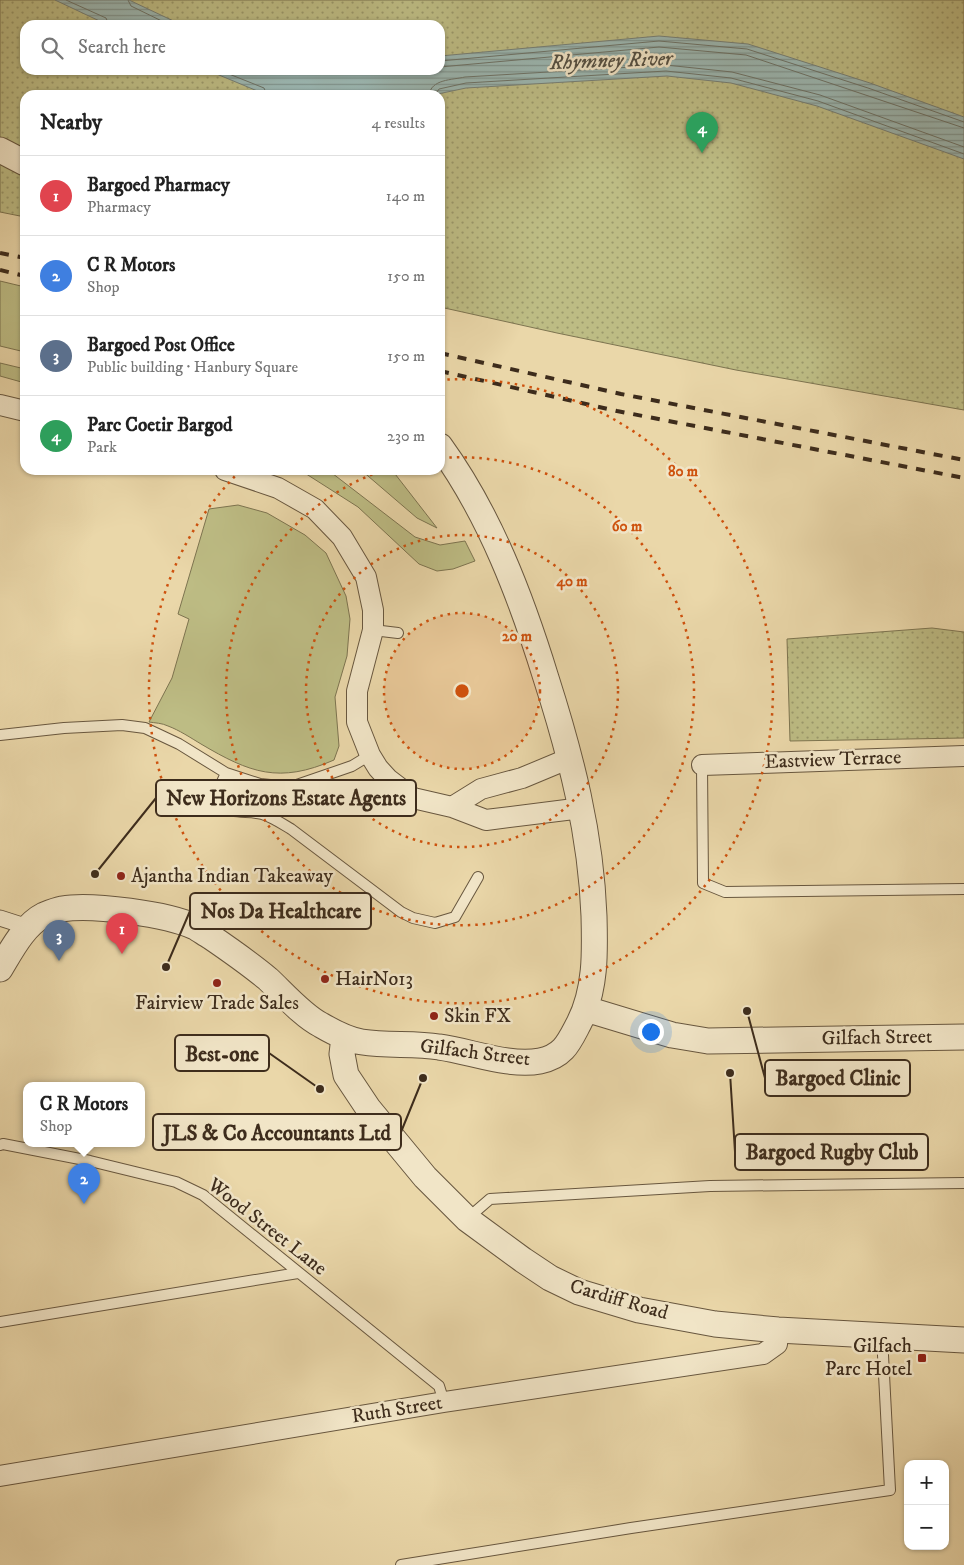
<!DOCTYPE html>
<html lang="en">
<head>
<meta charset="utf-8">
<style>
  body { margin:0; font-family:"IM FELL DW Pica",serif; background:#f2f2f2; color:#222 }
  .controls { position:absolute; right:15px; bottom:15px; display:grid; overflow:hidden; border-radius:10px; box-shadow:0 1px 4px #0004 }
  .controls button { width:45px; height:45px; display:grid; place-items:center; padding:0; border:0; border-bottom:1px solid #e0e0e0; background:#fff; color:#222; font:25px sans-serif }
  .you { position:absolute; left:650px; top:1031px; width:18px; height:18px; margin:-12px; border:4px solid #fff; border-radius:50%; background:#1a73e8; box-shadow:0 0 0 8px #1a73e833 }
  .badge { display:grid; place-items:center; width:32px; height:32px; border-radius:50%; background:#111827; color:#fff; font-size:16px; font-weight:700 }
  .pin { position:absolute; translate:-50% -41px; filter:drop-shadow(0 1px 2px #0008) }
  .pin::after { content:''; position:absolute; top:26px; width:18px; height:15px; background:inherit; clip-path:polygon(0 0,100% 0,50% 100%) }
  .popup { position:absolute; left:23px; top:1082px; width:122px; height:65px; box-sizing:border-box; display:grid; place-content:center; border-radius:10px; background:#fff; filter:drop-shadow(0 1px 4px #0005); font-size:16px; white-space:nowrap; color:#767676 }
  .popup b { font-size:19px; color:#222 }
  .popup::after { content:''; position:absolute; left:50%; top:100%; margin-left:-10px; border:10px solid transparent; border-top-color:#fff }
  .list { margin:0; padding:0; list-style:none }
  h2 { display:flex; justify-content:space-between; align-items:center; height:65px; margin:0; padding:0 20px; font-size:21px }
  h2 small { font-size:16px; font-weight:400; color:#767676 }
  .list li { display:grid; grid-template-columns:32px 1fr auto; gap:15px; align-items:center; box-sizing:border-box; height:80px; padding:0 20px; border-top:1px solid #e0e0e0 }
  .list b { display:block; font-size:19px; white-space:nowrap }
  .list p { margin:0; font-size:16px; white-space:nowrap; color:#767676 }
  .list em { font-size:16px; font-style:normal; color:#767676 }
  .icon { flex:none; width:28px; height:28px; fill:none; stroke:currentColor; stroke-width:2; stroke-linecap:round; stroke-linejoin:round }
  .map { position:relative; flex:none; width:964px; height:1565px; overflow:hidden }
  .search { position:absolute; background:#fff; box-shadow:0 1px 4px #0004; left:20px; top:20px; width:425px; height:55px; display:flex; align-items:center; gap:12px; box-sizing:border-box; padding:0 18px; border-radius:15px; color:#767676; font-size:19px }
  .panel { position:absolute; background:#fff; box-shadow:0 1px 4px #0004; left:20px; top:90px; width:425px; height:385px; border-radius:15px }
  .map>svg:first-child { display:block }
</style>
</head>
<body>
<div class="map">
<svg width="964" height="1565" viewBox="0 0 964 1565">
  <defs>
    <pattern id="park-dots" width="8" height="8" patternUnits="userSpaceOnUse" patternTransform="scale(1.25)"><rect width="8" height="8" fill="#bdbc84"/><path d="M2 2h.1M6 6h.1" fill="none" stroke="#9b996b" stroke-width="1.8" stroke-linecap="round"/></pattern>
    <pattern id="water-rules" width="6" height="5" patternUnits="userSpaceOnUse" patternTransform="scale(1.25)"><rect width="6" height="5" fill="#9bb7b2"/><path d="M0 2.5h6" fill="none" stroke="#809590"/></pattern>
  </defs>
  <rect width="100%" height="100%" fill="#ead7a9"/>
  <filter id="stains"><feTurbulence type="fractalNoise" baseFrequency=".004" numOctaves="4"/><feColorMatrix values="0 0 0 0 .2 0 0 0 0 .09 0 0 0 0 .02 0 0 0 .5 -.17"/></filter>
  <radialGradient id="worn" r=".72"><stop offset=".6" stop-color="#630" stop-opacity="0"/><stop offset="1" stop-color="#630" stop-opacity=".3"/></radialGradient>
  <path fill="#bdbc84" stroke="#7d7450" d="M0,281L25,287V352L0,346Z
    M0,363L25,369V383L0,376Z
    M300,470H328L415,537L440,545L465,541L475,561L453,569L437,571L419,564L358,507Z
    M361,470H392L437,528L417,518Z
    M238,505L267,513L305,535L326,553L346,596L350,619L347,656L335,697L339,746L334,760C279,784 250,773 201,744C191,738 179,730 168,726C162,723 155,723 149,722L172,678L189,619L178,614L209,509Z"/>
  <path fill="url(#park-dots)" stroke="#7d7450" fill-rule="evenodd" d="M0,0H964V410L736,370L557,333L440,307V95H25V217L0,212ZM25,25H440V70H25Z
    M932,628L964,632V738L790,741L787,639Z"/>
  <path fill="url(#water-rules)" stroke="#757f76" d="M55,0H129L182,25H108Z
    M659,36L748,44L870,83L964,117V159L817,106L731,83L667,76L466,88L433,95H267L207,70H440V56Z"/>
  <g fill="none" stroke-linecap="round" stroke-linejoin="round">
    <path stroke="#6c7267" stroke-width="1" d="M66,0L106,18L109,25
      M128,0L131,6L170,25
      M440,61L659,41L747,49L868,88L964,122
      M440,67L659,47L746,55L964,128
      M219,70L264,88L267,95
      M429,95C431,79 452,80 465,77L666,65L732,72L820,95L964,147
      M435,95L439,89L466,83L666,71L731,78L818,101L964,154"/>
    <defs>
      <path id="service" d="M373,630L398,633
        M0,735L64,728L122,725L145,728L179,744L226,773L260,784L291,787L352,766L370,755
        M702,765L703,883L725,892L964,889
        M226,773L218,791L219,805C233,815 247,810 262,814C272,817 281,823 291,829L401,912L413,918L435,923L455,917L478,877
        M0,1145L3,1144L90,1161L176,1182L203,1195L439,1386L444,1402
        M468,1218L490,1199L710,1186L964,1183
        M0,1322L298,1273
        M401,1565L631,1528L890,1490L882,1336"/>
      <path id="pedestrian" d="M0,918L28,927"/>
      <path id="minor" d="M0,405L25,411
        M225,470L278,488L315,509L342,537L366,577L373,610V630L357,691V722L370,755L378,768L388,779L413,798L452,807L486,820L582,808
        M702,765L964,756
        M452,807L481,789L522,778L570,758
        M0,1476L444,1402L763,1354L777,1344L778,1330"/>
      <path id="tertiary" d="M0,150L25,163
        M0,969C11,951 24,925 44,915C49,913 57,910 62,909C92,904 168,914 195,927C200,930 206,934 211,937C230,950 250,964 268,979C283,993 303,1016 321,1025C333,1032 348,1040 362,1042C387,1046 414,1043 439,1047C470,1051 509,1067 540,1061C564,1056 569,1042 579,1023C596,990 595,952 594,916C591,834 571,756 546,678C521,597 490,515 440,446
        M586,1009L672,1035L708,1041L964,1037
        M344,1037L342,1054L346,1075L368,1108L425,1177L467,1219L523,1260L550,1278L579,1292L639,1310L715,1324L778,1330L964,1340"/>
    </defs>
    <use href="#service" stroke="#68573f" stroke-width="12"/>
    <use href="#pedestrian" stroke="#68573f" stroke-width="17"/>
    <use href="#minor" stroke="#68573f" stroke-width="22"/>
    <use href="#tertiary" stroke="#68573f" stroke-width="27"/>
    <use href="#service" stroke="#f1e5c7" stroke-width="10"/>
    <use href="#pedestrian" stroke="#f1e5c7" stroke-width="15"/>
    <use href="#minor" stroke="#f1e5c7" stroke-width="20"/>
    <use href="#tertiary" stroke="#f1e5c7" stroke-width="25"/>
    <path stroke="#3d2c1c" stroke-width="4" stroke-dasharray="9 9" stroke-linecap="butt" d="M0,253L25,258
      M0,270L25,276
      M440,353L621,394L964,460
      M440,371L617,411L964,478"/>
  </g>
  <circle cx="462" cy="691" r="78" fill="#ce520e" fill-opacity=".12"/>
  <g fill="none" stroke="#ce520e" stroke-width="2.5" stroke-dasharray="2.5 5">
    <circle cx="462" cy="691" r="78"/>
    <circle cx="462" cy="691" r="156"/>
    <path d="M442 458A234 234 0 1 1 384 470"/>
    <path d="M440 380A312 312 0 1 1 241 470"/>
  </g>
  <g fill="#8f2418" stroke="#f1e5c7" stroke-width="2">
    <circle cx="121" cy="876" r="5"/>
    <circle cx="325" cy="979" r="5"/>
    <circle cx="217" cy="983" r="5"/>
    <circle cx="434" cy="1016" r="5"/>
    <rect x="917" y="1353" width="10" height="10" rx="2.5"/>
  </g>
  <g text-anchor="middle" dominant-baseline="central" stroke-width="5" stroke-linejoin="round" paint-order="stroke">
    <g font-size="20" fill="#3d2c1c" stroke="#f1e5c7">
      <text transform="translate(833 760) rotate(-2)">Eastview Terrace</text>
      <text transform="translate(877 1038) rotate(-1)">Gilfach Street</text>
      <text transform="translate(475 1053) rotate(7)">Gilfach Street</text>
      <text transform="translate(267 1227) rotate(38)">Wood Street Lane</text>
      <text transform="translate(619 1300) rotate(16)">Cardiff Road</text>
      <text transform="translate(397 1410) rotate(-9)">Ruth Street</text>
    </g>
    <g font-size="20" fill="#3d2c1c" stroke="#f1e5c7" text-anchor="start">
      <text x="131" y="876">Ajantha Indian Takeaway</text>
      <text x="335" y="979">HairNo13</text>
      <text x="217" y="1003" text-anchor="middle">Fairview Trade Sales</text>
      <text x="444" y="1016">Skin FX</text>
      <text x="912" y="1346" text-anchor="end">Gilfach<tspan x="912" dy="23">Parc Hotel</tspan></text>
    </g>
    <g font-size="21" font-style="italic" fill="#544f42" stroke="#f1e5c7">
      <text transform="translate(611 61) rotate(-2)">Rhymney River</text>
    </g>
  </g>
  <circle cx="462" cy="691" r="8" fill="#ce520e" stroke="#f1e5c7" stroke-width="2.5"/>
  <g font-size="15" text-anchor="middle" font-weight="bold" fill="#ce520e" stroke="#f1e5c7" stroke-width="5" stroke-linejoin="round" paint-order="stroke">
    <text x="683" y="476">80 m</text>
    <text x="627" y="531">60 m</text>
    <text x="572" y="586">40 m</text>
    <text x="517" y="641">20 m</text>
  </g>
  <path fill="none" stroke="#3d2c1c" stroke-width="2" d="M95 874L156 798M166 967L190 911M320 1089L269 1053M747 1011L765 1078M423 1078L401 1132M730 1073L735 1152"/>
  <g fill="#3d2c1c" stroke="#f1e5c7" stroke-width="2">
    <circle cx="95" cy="874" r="5"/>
    <circle cx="166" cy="967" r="5"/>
    <circle cx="320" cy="1089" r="5"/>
    <circle cx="747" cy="1011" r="5"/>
    <circle cx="423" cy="1078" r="5"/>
    <circle cx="730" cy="1073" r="5"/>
  </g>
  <g fill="#f1e5c7" stroke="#3d2c1c" stroke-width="2">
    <rect x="156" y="780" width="260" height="36" rx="5"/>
    <rect x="190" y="893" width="181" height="36" rx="5"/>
    <rect x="175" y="1035" width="94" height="36" rx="5"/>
    <rect x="765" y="1060" width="145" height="36" rx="5"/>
    <rect x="153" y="1114" width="248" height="36" rx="5"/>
    <rect x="735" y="1134" width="193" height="36" rx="5"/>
  </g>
  <g font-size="21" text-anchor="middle" font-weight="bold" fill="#3d2c1c">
    <text x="286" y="805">New Horizons Estate Agents</text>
    <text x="281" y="918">Nos Da Healthcare</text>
    <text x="222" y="1061">Best-one</text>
    <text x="838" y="1085">Bargoed Clinic</text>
    <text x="277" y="1140">JLS &amp; Co Accountants Ltd</text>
    <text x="832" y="1159">Bargoed Rugby Club</text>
  </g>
  <rect width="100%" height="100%" filter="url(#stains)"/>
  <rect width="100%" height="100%" fill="url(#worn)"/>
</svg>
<div class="controls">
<button>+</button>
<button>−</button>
</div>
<div class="you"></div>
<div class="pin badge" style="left:122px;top:954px;background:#e0444e">1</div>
<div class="pin badge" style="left:84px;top:1204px;background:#3f7fe0">2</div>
<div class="popup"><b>C R Motors</b>Shop</div>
<div class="pin badge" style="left:59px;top:961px;background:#5c6f8a">3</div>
<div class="pin badge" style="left:702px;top:153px;background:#2e9e5b">4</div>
<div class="search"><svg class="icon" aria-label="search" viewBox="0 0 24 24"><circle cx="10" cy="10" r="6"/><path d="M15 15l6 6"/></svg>Search here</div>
<section class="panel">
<h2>Nearby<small>4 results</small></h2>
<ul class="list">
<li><span class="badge" style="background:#e0444e">1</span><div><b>Bargoed Pharmacy</b><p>Pharmacy</p></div><em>140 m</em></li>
<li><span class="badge" style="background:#3f7fe0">2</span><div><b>C R Motors</b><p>Shop</p></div><em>150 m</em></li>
<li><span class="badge" style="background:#5c6f8a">3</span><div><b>Bargoed Post Office</b><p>Public building · Hanbury Square</p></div><em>150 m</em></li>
<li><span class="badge" style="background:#2e9e5b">4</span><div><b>Parc Coetir Bargod</b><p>Park</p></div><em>230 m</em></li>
</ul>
</section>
</div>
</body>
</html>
